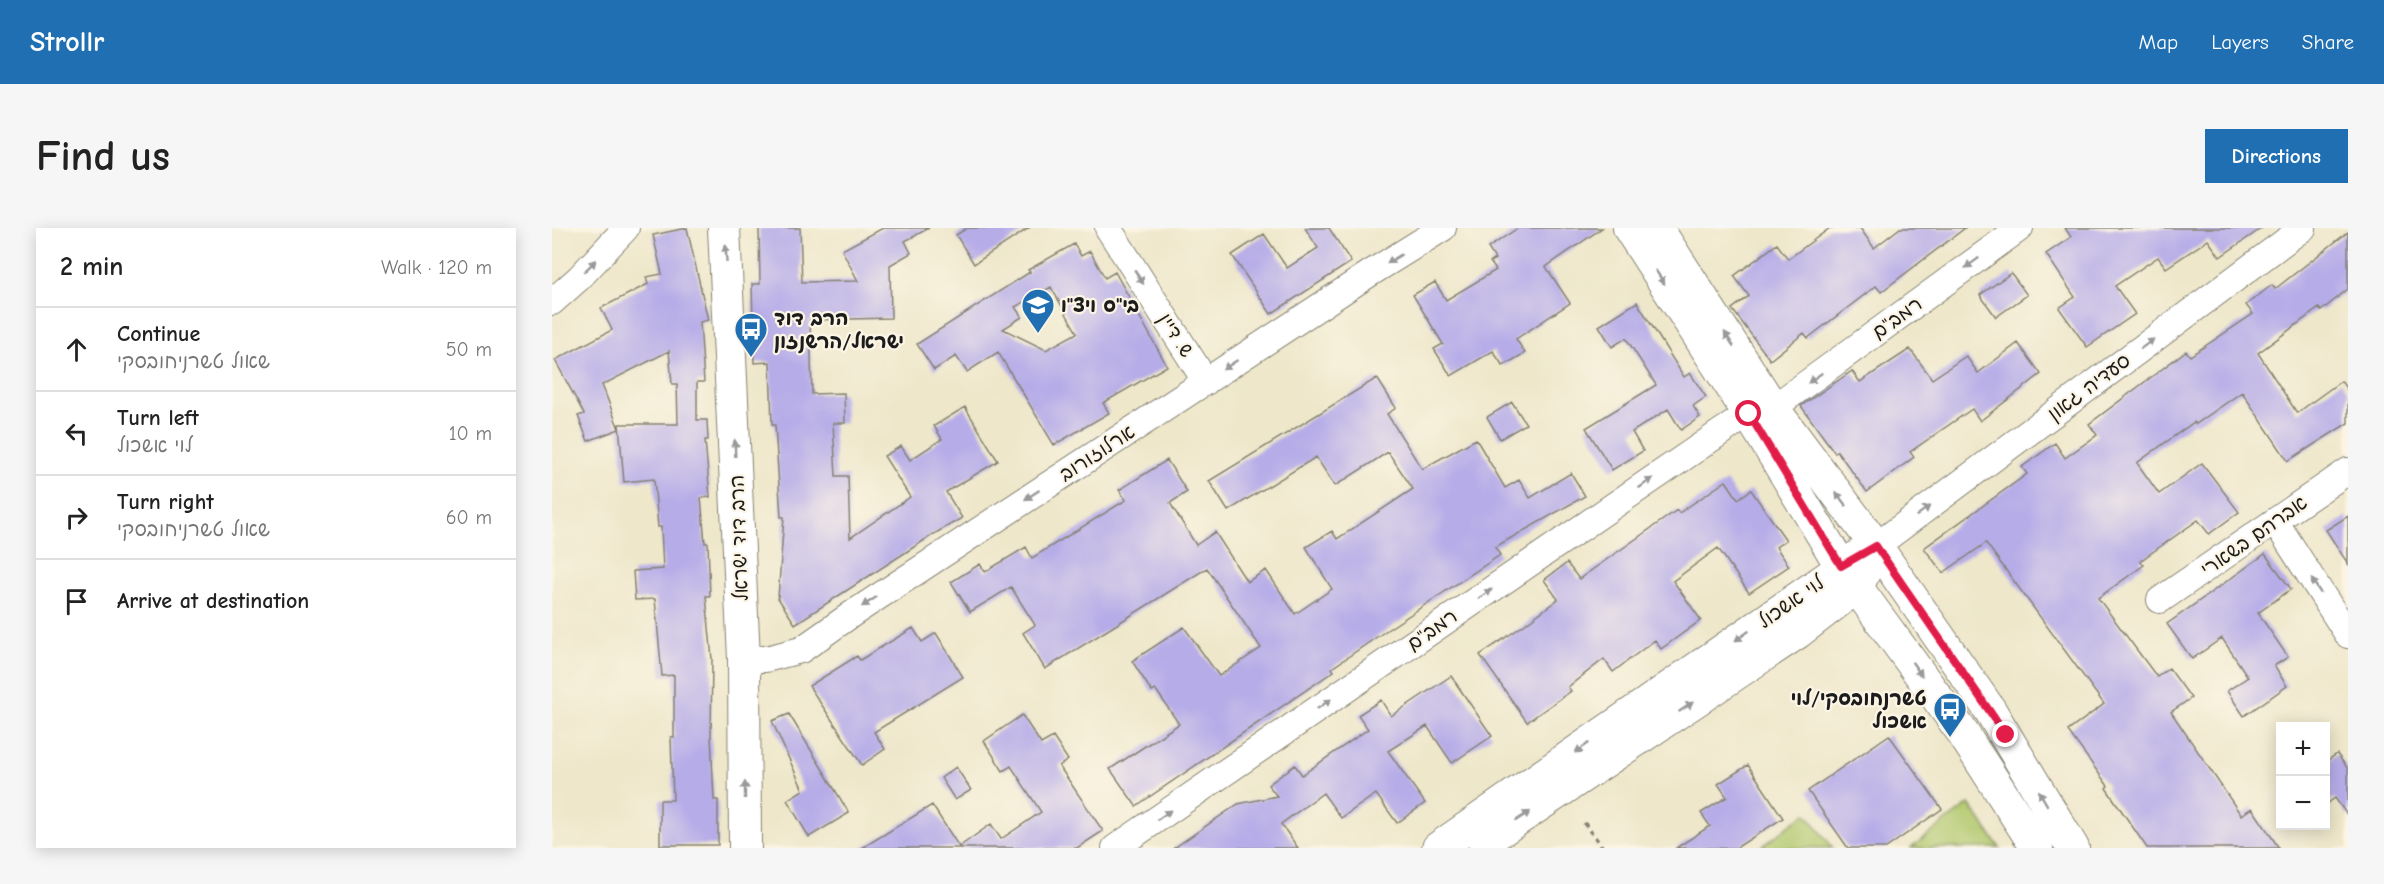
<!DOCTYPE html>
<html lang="en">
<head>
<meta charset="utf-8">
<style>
  body { margin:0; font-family:"Comic Neue","Playpen Sans Hebrew",sans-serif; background:#f6f6f6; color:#222 }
  .controls { position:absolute; right:18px; bottom:18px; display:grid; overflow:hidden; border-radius:0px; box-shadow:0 3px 15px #0003 }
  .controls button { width:54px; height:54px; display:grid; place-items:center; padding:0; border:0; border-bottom:2px solid #e0e0e0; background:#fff; color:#222; font:30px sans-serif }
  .stop { position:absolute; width:18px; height:18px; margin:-14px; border:4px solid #e11d48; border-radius:50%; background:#fff }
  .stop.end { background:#e11d48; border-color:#fff; box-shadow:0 2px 6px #0008 }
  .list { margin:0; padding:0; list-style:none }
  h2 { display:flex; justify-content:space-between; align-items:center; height:78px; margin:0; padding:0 24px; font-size:26px }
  h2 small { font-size:20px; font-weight:400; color:#767676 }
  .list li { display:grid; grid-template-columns:39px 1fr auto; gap:18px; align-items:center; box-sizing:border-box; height:84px; padding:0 24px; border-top:2px solid #e0e0e0 }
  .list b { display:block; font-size:22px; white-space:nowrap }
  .list p { margin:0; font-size:20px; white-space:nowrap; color:#767676 }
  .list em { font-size:20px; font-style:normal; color:#767676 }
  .icon { flex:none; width:33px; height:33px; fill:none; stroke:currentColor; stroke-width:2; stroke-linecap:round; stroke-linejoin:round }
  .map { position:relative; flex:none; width:1796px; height:620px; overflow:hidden; border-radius:0px }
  header { display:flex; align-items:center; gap:36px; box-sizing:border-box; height:84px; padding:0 30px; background:#1f6fb2; color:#fff }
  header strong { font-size:28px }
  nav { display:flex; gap:33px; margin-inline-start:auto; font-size:21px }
  .intro { display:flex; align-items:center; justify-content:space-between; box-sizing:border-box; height:144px; padding:0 36px }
  h1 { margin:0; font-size:42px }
  .button { padding:15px 27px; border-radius:0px; background:#1f6fb2; color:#fff; font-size:21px; font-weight:700 }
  main { display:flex; gap:36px; padding:0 36px }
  aside { flex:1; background:#fff; border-radius:0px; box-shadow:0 3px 15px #0003 }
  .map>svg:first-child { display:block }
</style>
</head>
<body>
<header>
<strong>Strollr</strong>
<nav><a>Map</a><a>Layers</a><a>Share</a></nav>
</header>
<div class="intro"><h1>Find us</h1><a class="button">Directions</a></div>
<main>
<aside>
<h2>2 min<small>Walk · 120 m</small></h2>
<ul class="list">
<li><svg class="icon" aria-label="ahead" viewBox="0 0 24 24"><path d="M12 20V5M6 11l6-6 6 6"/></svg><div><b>Continue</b><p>שאול טשרניחובסקי</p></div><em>50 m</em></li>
<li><svg class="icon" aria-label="left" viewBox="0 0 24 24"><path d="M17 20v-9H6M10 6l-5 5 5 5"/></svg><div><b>Turn left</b><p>לוי אשכול</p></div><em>10 m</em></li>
<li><svg class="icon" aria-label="right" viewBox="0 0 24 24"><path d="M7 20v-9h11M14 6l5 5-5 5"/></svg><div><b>Turn right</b><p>שאול טשרניחובסקי</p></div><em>60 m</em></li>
<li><svg class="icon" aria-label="arrive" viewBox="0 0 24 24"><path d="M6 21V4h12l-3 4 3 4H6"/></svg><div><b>Arrive at destination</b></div></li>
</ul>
</aside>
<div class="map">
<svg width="1796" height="620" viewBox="0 0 1796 620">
  <rect width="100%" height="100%" fill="#fcf5e5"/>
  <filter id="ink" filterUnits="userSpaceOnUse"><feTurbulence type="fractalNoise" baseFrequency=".0167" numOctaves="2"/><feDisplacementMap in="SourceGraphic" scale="12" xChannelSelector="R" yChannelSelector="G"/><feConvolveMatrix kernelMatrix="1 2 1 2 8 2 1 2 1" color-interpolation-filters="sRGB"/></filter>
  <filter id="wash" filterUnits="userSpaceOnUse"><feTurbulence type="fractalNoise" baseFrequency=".008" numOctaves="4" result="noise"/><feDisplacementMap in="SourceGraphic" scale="24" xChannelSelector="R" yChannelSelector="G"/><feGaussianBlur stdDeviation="1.35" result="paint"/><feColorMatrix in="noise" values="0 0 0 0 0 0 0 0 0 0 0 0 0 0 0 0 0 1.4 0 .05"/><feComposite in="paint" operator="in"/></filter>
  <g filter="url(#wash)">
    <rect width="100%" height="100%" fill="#eee7ca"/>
    <path fill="#b1c86d" stroke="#667244" stroke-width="1.5" d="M1417,576L1448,620H1359Z
      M1254,585L1281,620H1208Z"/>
    <g id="blocks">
      <path fill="#b6ace8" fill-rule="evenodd" d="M135,0L156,92L148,94L152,154H145V192H155L156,212H153L158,269L149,270L153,315H156L158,368H154L160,431L159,508L162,572H166V617H108V572H121L119,509H122V447L110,448L103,371L83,372L81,343L111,341L109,299H106L102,251L72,254L67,196H126L125,156H120L117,123L50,157L67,201L36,213L26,188L32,186L3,132L60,102L49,80L96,56L94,49L110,46L101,7Z
        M207,0H248L250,54L306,53L290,22L331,0H377L353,13L359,25L338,37L339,90L258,92L260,166L292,165L293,195H281L284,248H296L298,310L358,269L332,228L349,218L358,232L390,211L382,198L413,179L446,233L394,264L410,290L382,306L243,396L226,370L232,289H229L223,197H220L218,134L202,135L200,56H208Z
        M415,0H477L422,36L404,7Z
        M753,0H777L799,34L719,86L680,27L712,6L735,40L766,20Z
        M966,0H1050L994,39L1018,75L964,111L973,125L951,138L941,123L899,148L882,121L891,116L861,67L883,54L894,72L944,42L938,34L943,31L936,20Z
        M1278,0H1308L1322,20L1348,0H1413L1329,64L1324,58L1256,110L1252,105L1218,132L1180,81L1197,68L1182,48L1225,16L1236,31Z
        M1513,0H1710L1668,29L1656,12L1614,40L1606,29L1563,58L1583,86L1535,119L1507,80L1523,69L1494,26L1519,9Z
        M1796,4V61L1769,83L1767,80L1706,125L1745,185L1789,153L1796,163V195L1736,233L1690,164L1644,196L1642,194L1585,235L1607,266L1650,235L1687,284L1657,306L1646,292L1588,333L1592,337L1546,370L1605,449L1617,440L1639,470L1619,484L1689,587L1700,580L1727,620H1595L1554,560L1556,558L1516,503L1552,476L1434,315L1391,345L1372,320L1475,246L1470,239L1503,215L1513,230L1545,207L1537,196L1634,123L1638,128L1701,86L1694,77L1720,57L1723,61Z
        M522,16L529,28L538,23L553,50L563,44L615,138L551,175L557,185L502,217L446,124L415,144L404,128L382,142L365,116L478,44L476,42ZM499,59L525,105L494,122L451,101L470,89L463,79Z
        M1459,45L1475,67L1444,89L1428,67Z
        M1085,74L1132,149L1138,145L1154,169L1141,178L1148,189L1129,202L1116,181L1080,204L1091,223L1060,242L1034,200L1104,157L1074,110L1060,119L1047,98Z
        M1466,115L1489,146L1428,193L1420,181L1358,224L1362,229L1315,264L1285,223L1283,225L1249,178L1300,143L1308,154L1358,121L1380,151L1414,128L1426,145Z
        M825,150L844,180L835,186L870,241L924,211L953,260L967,252L978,270L1019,245L1033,268L943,319L948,327L835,402L780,440L782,443L584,578L558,541L627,496L604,462L600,464L580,433L632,399L667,448L709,420L655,340L493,441L471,405L483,397L459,359L418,384L399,354L428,336L433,344L474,319L480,330L574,272L567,262L615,232L635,264L618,275L644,317L663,304L695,354L714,342L743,386L780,361L754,319L780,303L785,311L861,261L836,224L783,258L764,229L676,283L657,253Z
        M960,174L974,196L948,211L935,189Z
        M1174,253L1186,271L1199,262L1234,312L1224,319L1237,338L1197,365L1166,320L1121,353L1149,392L1109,421L1103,412L1061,444L1052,431L1016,459L1019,463L975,494L928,427L972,397L1006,371L992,352L1015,335L1027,351L1125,282L1127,285Z
        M1796,288V336L1774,302Z
        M1713,326L1739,361L1706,385L1736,429L1722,438L1735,458L1692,488L1675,463L1696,449L1670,410L1640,431L1615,396Z
        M361,400L370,414L384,405L411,449L322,504L333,521L310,537L257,458L305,428L308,432Z
        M899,448L940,508L900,535L875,498L836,523L873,575L845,595L824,566L789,590L771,565L729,596L746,620H622L686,576L725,568L716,557L743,537L750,547L816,501L806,487L829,472L839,488Z
        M237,486L297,585L257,609L235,572L251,562L220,493Z
        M470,487L489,516L501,509L516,532L507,538L551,603L525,620H310L380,577L407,619L439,596L449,611L489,584L459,538L451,543L432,513Z
        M1337,507L1390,581L1334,620H1296L1256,563Z
        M1785,526L1796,541V588L1783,570L1773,577V534Z
        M1196,537L1231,590L1184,620H1124L1158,598L1149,585L1175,569L1166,556Z
        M404,539L419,562L403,572L389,550Z"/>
    </g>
  </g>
  <g filter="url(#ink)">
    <use href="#blocks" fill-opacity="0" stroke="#858273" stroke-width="1.5"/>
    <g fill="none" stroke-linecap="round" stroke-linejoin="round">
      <defs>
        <path id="minor" d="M556,0L654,154
          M0,74L27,50L74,0
          M1221,180L1468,0
          M1723,293L1796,407
          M1324,318L1751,0
          M1608,372L1796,243
          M192,431H214L249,422L300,386L817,46L891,0
          M563,620L1169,204L1197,186"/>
        <path id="tertiary" d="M172,0L192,431L193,620
          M1077,0L1197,186L1289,338L1408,501L1485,620
          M1105,0L1221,180L1324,318L1438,482L1521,620
          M932,614L1245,405L1306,358L1314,340
          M886,620L1308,327"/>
      </defs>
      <use href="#minor" stroke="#858273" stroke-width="28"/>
      <use href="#tertiary" stroke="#858273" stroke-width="34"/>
      <path stroke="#858273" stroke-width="4" stroke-dasharray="4.5 4.5" stroke-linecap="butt" d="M1032,595L1051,620"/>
      <use href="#minor" stroke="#fff" stroke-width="26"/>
      <use href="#tertiary" stroke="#fff" stroke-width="32"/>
    </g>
    <defs><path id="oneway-solid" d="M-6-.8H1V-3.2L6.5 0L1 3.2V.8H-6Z" transform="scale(1.5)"/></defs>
    <g fill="#999">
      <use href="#oneway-solid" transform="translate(174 25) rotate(-94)"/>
      <use href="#oneway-solid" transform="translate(842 31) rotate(148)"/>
      <use href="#oneway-solid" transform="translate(1420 35) rotate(144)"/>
      <use href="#oneway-solid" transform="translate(38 38) rotate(-45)"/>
      <use href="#oneway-solid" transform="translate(587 49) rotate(58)"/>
      <use href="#oneway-solid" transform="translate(1108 49) rotate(57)"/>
      <use href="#oneway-solid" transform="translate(1177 111) rotate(-123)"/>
      <use href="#oneway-solid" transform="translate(1595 116) rotate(-37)"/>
      <use href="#oneway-solid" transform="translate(678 137) rotate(147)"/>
      <use href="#oneway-solid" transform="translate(1263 150) rotate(144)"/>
      <use href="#oneway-solid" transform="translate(183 220) rotate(-92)"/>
      <use href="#oneway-solid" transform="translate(1094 255) rotate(-35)"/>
      <use href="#oneway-solid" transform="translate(480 267) rotate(147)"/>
      <use href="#oneway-solid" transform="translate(1289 271) rotate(-127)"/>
      <use href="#oneway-solid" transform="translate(1371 283) rotate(-37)"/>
      <use href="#oneway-solid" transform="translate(1764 358) rotate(-123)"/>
      <use href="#oneway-solid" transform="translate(933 366) rotate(-35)"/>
      <use href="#oneway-solid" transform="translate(317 374) rotate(147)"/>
      <use href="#oneway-solid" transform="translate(1190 408) rotate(145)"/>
      <use href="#oneway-solid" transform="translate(1365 441) rotate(54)"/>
      <use href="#oneway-solid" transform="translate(772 476) rotate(-35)"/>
      <use href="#oneway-solid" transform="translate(1134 479) rotate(-34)"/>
      <use href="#oneway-solid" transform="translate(1030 520) rotate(145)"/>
      <use href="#oneway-solid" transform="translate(193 562) rotate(-90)"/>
      <use href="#oneway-solid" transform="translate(1491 570) rotate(-120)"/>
      <use href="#oneway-solid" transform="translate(612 587) rotate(-35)"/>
      <use href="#oneway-solid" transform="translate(971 588) rotate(-33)"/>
    </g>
  </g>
  <g fill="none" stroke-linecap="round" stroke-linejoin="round" filter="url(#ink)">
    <path stroke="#e11d48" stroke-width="8" d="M1197,186L1289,338L1324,318L1454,507"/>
  </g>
  <defs>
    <symbol id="school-pin" viewBox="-11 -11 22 30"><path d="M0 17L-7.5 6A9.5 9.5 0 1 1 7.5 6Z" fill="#1f6fb2" stroke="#fcf5e5"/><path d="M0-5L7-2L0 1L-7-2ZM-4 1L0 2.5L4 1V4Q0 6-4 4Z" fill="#fff"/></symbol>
    <symbol id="bus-pin" viewBox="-11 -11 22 30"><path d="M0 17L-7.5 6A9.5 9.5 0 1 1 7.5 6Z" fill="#1f6fb2" stroke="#fcf5e5"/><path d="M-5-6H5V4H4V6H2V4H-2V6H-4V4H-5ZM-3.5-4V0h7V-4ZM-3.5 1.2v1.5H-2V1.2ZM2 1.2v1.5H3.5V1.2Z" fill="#fff"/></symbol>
  </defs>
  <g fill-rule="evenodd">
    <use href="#school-pin" x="467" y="58" width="38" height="52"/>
    <use href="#bus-pin" x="180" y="82" width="38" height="52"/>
    <use href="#bus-pin" x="1379" y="462" width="38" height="52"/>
  </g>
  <g text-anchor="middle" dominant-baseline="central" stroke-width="4.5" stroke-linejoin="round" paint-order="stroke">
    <g font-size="20" font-weight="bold" fill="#1c1c1c" stroke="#fcf5e5" text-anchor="start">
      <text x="509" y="77">בי"ס ויצ"ו</text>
      <text x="222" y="90">הרב דוד<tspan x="222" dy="23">ישראל/הרשנזון</tspan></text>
      <text x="1375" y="470" text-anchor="end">טשרנחובסקי/לוי<tspan x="1375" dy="23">אשכול</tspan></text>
    </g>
    <g font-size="20" fill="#1c1c1c" stroke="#fcf5e5">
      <text transform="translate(1345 90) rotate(-36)">רמב"ם</text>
      <text transform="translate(624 107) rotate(57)">ש. דיין</text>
      <text transform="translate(1537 159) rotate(-37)">סעדיה גאון</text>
      <text transform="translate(545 225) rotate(-33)">ארלוזורוב</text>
      <text transform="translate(1702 308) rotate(-35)">אברהם בשארי</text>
      <text transform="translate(187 310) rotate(-92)">הרב דוד ישראל</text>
      <text transform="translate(1239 374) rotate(-35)">לוי אשכול</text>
      <text transform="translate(880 402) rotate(-35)">רמב"ם</text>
    </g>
  </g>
</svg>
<div class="controls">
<button>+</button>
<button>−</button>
</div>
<div class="stop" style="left:1197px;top:186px"></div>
<div class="stop end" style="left:1454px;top:507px"></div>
</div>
</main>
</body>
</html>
